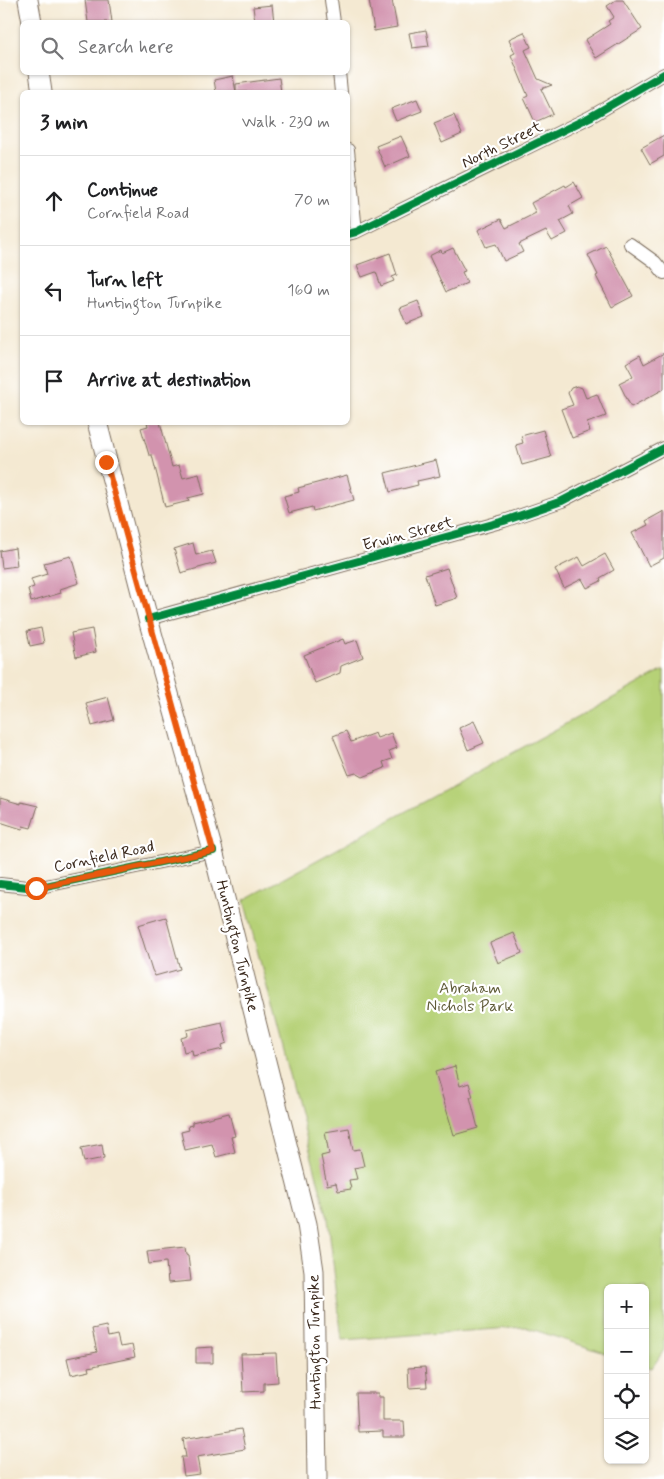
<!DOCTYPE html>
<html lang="en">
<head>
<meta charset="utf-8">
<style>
  body { margin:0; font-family:Mynerve,sans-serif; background:#f6f6f6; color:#202124 }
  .controls { position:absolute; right:15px; bottom:15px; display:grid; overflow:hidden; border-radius:8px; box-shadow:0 1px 4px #0004 }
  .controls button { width:45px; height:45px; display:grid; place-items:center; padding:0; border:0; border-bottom:1px solid #e0e0e0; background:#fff; color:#202124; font:25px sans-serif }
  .stop { position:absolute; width:15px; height:15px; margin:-11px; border:4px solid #ea580c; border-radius:50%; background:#fff }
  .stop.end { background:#ea580c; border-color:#fff; box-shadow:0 1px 5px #0008 }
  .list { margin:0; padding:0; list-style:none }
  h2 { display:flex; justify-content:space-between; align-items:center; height:65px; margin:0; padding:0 20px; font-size:21px }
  h2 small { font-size:16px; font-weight:400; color:#757577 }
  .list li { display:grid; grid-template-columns:32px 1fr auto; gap:15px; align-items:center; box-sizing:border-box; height:90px; padding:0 20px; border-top:1px solid #e0e0e0 }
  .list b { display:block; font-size:19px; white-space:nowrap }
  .list p { margin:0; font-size:16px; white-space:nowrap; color:#757577 }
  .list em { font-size:16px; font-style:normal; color:#757577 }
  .icon { flex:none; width:28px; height:28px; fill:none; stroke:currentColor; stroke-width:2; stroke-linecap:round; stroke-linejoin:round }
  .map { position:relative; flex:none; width:664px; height:1479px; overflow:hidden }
  .search { position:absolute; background:#fff; box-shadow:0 1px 4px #0004; left:20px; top:20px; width:330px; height:55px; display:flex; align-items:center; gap:12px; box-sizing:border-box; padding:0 18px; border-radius:8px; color:#757577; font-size:19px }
  .panel { position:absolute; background:#fff; box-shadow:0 1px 4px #0004; left:20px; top:90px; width:330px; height:335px; border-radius:8px }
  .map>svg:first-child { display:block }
</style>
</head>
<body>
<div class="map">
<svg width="664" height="1479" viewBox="0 0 664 1479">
  <rect width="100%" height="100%" fill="#fff"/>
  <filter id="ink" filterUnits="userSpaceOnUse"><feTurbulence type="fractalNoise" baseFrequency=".02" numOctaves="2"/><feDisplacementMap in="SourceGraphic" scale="10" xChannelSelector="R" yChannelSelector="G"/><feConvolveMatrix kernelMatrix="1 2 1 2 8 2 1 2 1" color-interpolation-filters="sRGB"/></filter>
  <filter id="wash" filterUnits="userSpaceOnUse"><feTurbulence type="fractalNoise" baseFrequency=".0096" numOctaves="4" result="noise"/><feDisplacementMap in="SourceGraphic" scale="20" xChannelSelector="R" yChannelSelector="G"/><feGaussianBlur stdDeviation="1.12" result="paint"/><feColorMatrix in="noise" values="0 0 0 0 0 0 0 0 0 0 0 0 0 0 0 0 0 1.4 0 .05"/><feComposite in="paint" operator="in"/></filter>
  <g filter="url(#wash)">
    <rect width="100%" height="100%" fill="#f4e9d2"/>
    <path fill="#b6d177" stroke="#787e4a" d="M664,670V1350L652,1368L645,1366V1288H608V1354L525,1327L342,1340L328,1219L244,900Z"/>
    <g id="blocks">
      <path fill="#d293ae" d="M85,0H109L112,22H88Z
        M369,0H392L397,27L374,31Z
        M616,0H623L642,29L596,58L585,40L610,24L608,21L614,17L607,6Z
        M272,5L274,22H255L253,7Z
        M426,30L429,46L412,48L409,33Z
        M524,32L531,47L525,50L538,79L552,85L541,89L553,114L535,122L524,98L528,96L511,55L515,53L509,39Z
        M233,76L236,92H216L214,80Z
        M279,78L281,92H236V84Z
        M417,99L422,111L396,121L391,109Z
        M454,115L462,134L442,143L434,123Z
        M664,135V156L650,164L641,148Z
        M401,136L410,156L385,167L376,146Z
        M574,182L583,198L569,206L573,214L560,221L567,233L552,241L546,231L519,244L523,252L504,261L496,244L486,247L478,230L501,219L506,228L536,213L531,203L565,185L566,187Z
        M606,246L633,296L612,307L596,276L598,275L588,255Z
        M453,248L465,271L462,272L467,283L446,292L429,256L441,250L442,253Z
        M390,253L397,275L392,277L394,281L381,286L376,272L362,277L357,265Z
        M418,301L424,317L406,324L400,308Z
        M664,353V389L631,407L619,383L633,376L626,363L640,355L644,364Z
        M577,386L582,388L586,398L597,394L606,416L587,423L590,431L572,438L561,409L573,405L568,393L571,388Z
        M147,422H160L172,467L179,465L183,478L199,474L204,494L188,498L189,501L165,507L152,455H149L141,428L148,426Z
        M543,430L551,457L522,465L516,445L523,443L521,436Z
        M436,460L440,476L417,481L418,485L390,492L385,473Z
        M347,475L354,500L313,511L312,507L289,513L284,496L299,492L298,488Z
        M664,511V558L649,566L632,533L648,525L646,521Z
        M193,543L196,555L212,551L216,563L181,573L174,549Z
        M15,548L17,566L2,568L0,551Z
        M605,554L614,570L600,578L601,581L587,588L582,579L564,588L555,569L579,557L584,566Z
        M71,556L79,583L60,589L61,593L31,602L28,589L34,587L31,579L47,574L44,563Z
        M447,568L457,598L435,605L425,575Z
        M41,628L44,643L30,646L27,631Z
        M92,629L96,652L76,657L71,633Z
        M343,639L345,644L357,640L363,657L341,666L340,673L315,683L304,655Z
        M108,697L114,720L92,726L86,703Z
        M474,721L484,743L468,750L459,728Z
        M346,731L351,742L375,733L377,738L391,733L397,748L389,751L392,759L383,762L385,768L363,777L356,773L349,775L333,736Z
        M0,798L21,804V802L38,806L31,828L23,826L22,829L0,822Z
        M166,917L180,969L155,976L152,970L138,925Z
        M514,933L522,953L498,963L490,943Z
        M222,1022L227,1043L222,1045L223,1049L193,1056L192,1050L184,1052L181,1038L188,1036L187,1030Z
        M455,1066L460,1086L469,1083L473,1097H470L478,1128L454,1135L435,1072Z
        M229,1113L235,1136L231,1137L235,1152L216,1157L212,1144L185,1150L181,1132L189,1130L188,1126L192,1125V1122Z
        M349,1128L353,1150L360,1149L364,1166L354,1168L357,1179L349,1180L351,1189L338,1191L336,1183L327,1185L321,1156L329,1154L325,1132Z
        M102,1144L104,1158L84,1162L81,1148Z
        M185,1247L186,1254L188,1255L191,1281L168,1283L166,1262L149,1264L147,1251Z
        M106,1326L108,1337L117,1335L120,1347L132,1345L135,1357L89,1367L90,1371L71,1375L67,1358L97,1352L92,1329Z
        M213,1347V1363H196V1348Z
        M276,1353L278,1382L264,1383V1391L243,1392L241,1354Z
        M425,1367L427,1387L409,1388L408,1368Z
        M356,1393H378V1397H383V1421H404L405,1437H383V1431L358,1432Z
        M241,1429L245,1449L197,1457L200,1474L184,1476L181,1457H186L183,1439Z"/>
    </g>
  </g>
  <g filter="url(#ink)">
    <use href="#blocks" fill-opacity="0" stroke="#7c6d5d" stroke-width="1"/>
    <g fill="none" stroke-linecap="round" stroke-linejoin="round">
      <defs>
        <path id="minor" d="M331,0L334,22
          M339,72L341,92
          M348,150L356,232
          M348,234L356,232L590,117L664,74
          M630,244L655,262L664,273
          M148,619L504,521L562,501L664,448
          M0,884L36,888L213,851"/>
        <path id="secondary" d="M28,0L32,22
          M39,72L42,92
          M97,422L148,619L213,851L307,1224L314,1271L317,1479"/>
      </defs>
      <use href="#minor" stroke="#7c6d5d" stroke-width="14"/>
      <use href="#secondary" stroke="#7c6d5d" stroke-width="21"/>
      <use href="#minor" stroke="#fff" stroke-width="12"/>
      <use href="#secondary" stroke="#fff" stroke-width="19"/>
      <defs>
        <path id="cycleway" d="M348,234L356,232L590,117L664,74
          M148,619L504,521L562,501L664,448
          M0,884L36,888L213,851"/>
      </defs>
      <use href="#cycleway" stroke="#fff" stroke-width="11"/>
      <use href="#cycleway" stroke="#00873e" stroke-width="8"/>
    </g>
  </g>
  <g fill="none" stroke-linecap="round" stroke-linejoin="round" filter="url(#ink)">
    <path stroke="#ea580c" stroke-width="6" d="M36,888L213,851L106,462"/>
  </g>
  <g text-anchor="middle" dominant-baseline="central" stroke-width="4.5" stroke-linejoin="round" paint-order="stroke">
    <g font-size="16" fill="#3b2a1e" stroke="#fff">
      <text transform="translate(502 145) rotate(-26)">North Street</text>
      <text transform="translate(408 534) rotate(-15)">Erwin Street</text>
      <text transform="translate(104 857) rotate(-12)">Cornfield Road</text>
      <text transform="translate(237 946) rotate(76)">Huntington Turnpike</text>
      <text transform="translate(315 1342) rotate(-91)">Huntington Turnpike</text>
    </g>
    <g font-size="16" fill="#605c39" stroke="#fff">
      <text x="470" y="988">Abraham<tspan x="470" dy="18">Nichols Park</tspan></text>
    </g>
  </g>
</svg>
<div class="controls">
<button>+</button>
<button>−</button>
<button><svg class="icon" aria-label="locate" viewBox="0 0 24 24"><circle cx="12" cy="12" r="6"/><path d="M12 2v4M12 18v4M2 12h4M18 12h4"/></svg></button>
<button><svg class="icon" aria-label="layers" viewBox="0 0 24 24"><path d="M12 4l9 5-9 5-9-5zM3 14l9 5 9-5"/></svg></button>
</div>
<div class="stop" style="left:36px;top:888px"></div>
<div class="stop end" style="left:106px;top:462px"></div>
<div class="search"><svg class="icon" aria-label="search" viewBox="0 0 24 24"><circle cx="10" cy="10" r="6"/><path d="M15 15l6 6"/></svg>Search here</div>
<section class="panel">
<h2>3 min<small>Walk · 230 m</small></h2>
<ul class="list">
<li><svg class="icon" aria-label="ahead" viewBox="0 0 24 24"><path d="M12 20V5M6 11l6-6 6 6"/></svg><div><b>Continue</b><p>Cornfield Road</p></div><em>70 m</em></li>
<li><svg class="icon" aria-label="left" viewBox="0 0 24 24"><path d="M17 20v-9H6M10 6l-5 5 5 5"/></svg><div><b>Turn left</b><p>Huntington Turnpike</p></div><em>160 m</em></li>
<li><svg class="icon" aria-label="arrive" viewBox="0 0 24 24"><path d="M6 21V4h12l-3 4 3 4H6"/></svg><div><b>Arrive at destination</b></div></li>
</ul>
</section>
</div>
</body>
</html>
